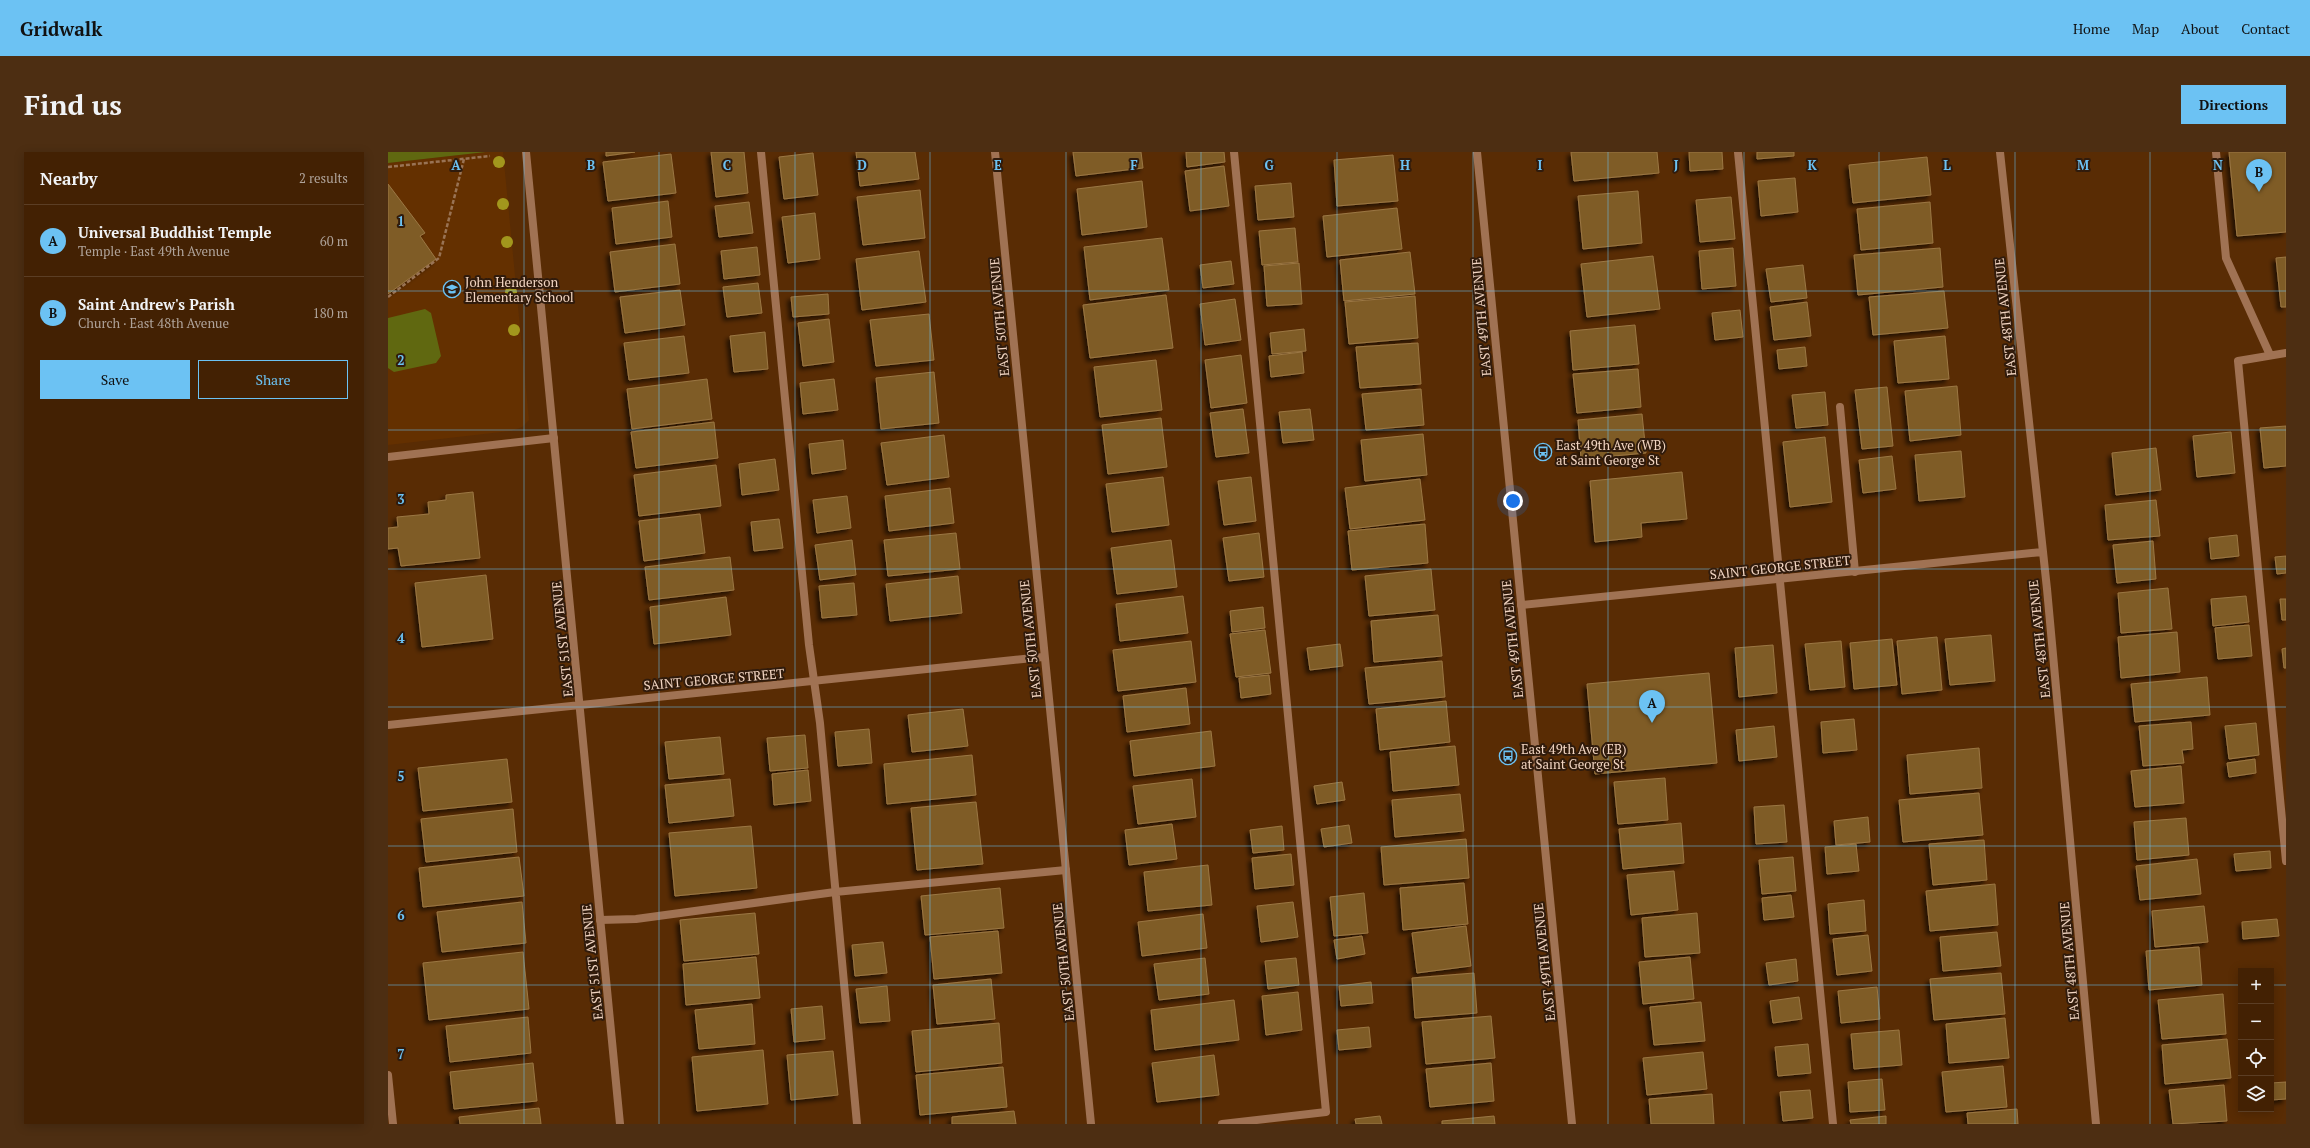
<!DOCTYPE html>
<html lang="en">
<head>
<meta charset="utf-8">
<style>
  body { margin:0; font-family:"PT Serif",serif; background:#4d2e12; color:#f1f3f6 }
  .controls { position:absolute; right:12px; bottom:12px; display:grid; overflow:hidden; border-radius:0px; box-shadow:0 2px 10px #0003 }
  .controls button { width:36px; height:36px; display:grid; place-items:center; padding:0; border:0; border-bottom:1px solid #5b3e25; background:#432103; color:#f1f3f6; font:20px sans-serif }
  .you { position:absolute; left:1125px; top:349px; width:14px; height:14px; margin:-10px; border:3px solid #fff; border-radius:50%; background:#1a73e8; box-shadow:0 0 0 6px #1a73e833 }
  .badge { display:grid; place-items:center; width:26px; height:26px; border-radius:50%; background:#6cc2f3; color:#111; font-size:13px; font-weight:700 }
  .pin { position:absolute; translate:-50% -33px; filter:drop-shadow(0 1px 2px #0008) }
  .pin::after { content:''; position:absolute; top:21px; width:14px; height:12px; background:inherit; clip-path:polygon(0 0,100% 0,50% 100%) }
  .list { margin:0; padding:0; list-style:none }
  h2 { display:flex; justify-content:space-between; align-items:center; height:52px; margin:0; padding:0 16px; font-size:17px }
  h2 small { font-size:13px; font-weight:400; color:#afa39a }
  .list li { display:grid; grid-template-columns:26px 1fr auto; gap:12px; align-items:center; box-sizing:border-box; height:72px; padding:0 16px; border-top:1px solid #5b3e25 }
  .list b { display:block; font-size:15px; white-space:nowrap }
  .list p { margin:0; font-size:13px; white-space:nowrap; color:#afa39a }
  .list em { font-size:13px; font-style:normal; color:#afa39a }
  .actions { display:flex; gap:8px; padding:12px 16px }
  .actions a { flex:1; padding:9px 0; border:1px solid #6cc2f3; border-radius:0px; text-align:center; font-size:14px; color:#6cc2f3 }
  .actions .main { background:#6cc2f3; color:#111 }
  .icon { flex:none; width:22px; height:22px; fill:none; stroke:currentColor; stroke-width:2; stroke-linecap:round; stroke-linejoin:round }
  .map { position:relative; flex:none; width:1898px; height:972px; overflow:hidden; border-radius:0px }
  header { display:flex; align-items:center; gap:24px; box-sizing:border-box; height:56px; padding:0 20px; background:#6cc2f3; color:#111 }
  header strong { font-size:19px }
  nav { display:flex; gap:22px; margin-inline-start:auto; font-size:14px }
  .intro { display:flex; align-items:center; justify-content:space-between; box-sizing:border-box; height:96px; padding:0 24px }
  h1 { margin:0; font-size:28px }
  .button { padding:10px 18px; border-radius:0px; background:#6cc2f3; color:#111; font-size:14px; font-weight:700 }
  main { display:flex; gap:24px; padding:0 24px }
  aside { flex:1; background:#432103; border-radius:0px; box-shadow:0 2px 10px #0003 }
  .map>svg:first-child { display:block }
</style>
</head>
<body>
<header>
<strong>Gridwalk</strong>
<nav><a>Home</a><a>Map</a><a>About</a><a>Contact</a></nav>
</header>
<div class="intro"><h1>Find us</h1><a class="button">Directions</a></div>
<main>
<aside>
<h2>Nearby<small>2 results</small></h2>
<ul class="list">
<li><span class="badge">A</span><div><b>Universal Buddhist Temple</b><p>Temple · East 49th Avenue</p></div><em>60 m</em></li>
<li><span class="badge">B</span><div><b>Saint Andrew's Parish</b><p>Church · East 48th Avenue</p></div><em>180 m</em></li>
</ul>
<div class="actions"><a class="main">Save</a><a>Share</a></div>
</aside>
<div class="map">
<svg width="1898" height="972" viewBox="0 0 1898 972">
  <defs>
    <filter id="shadow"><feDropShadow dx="-3.5" dy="3.5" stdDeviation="2" flood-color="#0009"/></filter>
  </defs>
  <rect width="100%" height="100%" fill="#592c04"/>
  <path fill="#643000" d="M98,0H115L141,268L134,275L123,279L0,293V11Z"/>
  <path fill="#606810" d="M0,0H98L0,11Z
    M37,157L43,161L53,204L48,211L6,220L0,216V166Z"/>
  <path fill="#7f5c28" stroke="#9b7743" filter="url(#shadow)" d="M218,0H247L218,4Z
    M323,0H356L360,41L328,45Z
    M468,0H527L531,27L472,34Z
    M685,0H753L755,16L688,24Z
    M798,0H836L837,10L799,15Z
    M1183,0H1269L1271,21L1186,29Z
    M1301,0H1334L1335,17L1302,19Z
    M1369,0H1406V4L1369,7Z
    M1841,0H1898V80L1849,84Z
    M425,1L430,43L396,47L391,5Z
    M283,2L288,41L220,49L215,10Z
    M1005,3L1010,49L949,54L946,8Z
    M1539,5L1543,43L1465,51L1461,13Z
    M836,14L841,54L802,59L797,19Z
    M1407,26L1410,60L1373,64L1370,29Z
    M754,29L759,75L694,83L689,37Z
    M903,31L906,65L870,68L867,34Z
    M0,32L37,81L32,84L48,107L0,142Z
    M532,38L537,86L475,93L469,45Z
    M1250,39L1254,91L1195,97L1190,44Z
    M1343,45L1347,87L1312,90L1308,48Z
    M280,49L284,85L228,92L224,56Z
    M361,50L365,81L331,85L327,54Z
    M1542,50L1545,91L1473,98L1469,57Z
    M1009,56L1014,97L939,105L935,64Z
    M427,61L432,107L400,111L394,65Z
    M907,76L910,110L874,113L871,79Z
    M774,86L781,138L702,148L696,95Z
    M287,92L292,132L227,140L222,100Z
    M369,95L372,123L336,127L333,99Z
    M1345,96L1348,134L1314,137L1311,99Z
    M1552,96L1555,135L1470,143L1466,103Z
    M531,99L538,150L474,158L468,107Z
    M1022,100L1027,142L956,149L952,108Z
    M1265,104L1272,157L1199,165L1193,112Z
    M1898,105V155H1893L1888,106Z
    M843,109L846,132L815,136L812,113Z
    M911,111L914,152L879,154L876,114Z
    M1415,113L1419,146L1383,150L1378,117Z
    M370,131L374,161L339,165L335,135Z
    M292,138L297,173L237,181L232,145Z
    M1556,139L1560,176L1485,183L1481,145Z
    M440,142L441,162L405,165L403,145Z
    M778,143L785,196L702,206L695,153Z
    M1027,144L1030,186L961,192L957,150Z
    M847,147L853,188L817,193L812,152Z
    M1419,150L1423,184L1386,188L1382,155Z
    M1352,158L1355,185L1327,188L1324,161Z
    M541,162L546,208L488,214L482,168Z
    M441,167L446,210L415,214L410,171Z
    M1247,173L1251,212L1185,218L1182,179Z
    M916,177L918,199L884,202L882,181Z
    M377,180L380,217L346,220L342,184Z
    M296,184L301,221L241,228L236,191Z
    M1557,184L1561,227L1510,231L1506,189Z
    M1030,191L1033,232L972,236L968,195Z
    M1417,195L1419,214L1391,217L1389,198Z
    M914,200L916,221L883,225L881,204Z
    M853,203L859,251L823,256L817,208Z
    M768,208L774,258L712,265L706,215Z
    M1250,217L1253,255L1189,261L1185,222Z
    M546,220L551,271L493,277L488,226Z
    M319,227L324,267L244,277L239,237Z
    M446,227L450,258L415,262L412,231Z
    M1569,234L1573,283L1522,289L1517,239Z
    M1499,235L1505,294L1474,297L1467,238Z
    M1033,237L1036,273L978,278L974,242Z
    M1437,240L1440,273L1408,276L1404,243Z
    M855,257L861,301L828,305L822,261Z
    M922,257L926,288L895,291L891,260Z
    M1254,262L1258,301L1193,307L1190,268Z
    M773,266L779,315L720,322L714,273Z
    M326,270L330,306L248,316L243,280Z
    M1898,274V314L1876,316L1872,276Z
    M1843,280L1847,321L1809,325L1805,284Z
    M1035,282L1039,323L977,329L973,288Z
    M556,283L561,325L499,333L493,291Z
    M1437,285L1444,350L1402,355L1395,290Z
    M455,288L458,317L424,322L421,292Z
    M1768,296L1773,338L1728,343L1724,301Z
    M1573,299L1577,345L1531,349L1527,303Z
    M1504,304L1508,337L1475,341L1471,308Z
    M387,307L391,338L354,343L351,312Z
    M328,313L333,354L251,364L246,323Z
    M1294,320L1299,367L1253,371L1254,385L1207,390L1202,329Z
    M775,325L781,373L724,380L718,332Z
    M863,325L868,369L836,373L830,329Z
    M1032,327L1037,368L962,377L957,336Z
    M562,336L566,371L501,379L497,344Z
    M85,340L92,406L13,414L10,396L0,397V376L10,375L9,365L41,362L40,350L58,348V343Z
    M459,344L463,376L429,381L425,348Z
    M1768,348L1772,384L1720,388L1717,353Z
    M312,362L317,401L256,409L251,369Z
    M391,367L395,396L366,399L363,370Z
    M1037,372L1040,411L964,418L960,379Z
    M568,381L572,417L500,424L496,388Z
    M871,381L876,425L841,429L835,386Z
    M1849,383L1851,404L1823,407L1821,386Z
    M464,388L468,423L432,428L427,393Z
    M783,388L789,435L729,442L723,396Z
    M1765,389L1768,427L1729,431L1725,393Z
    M1898,404V421L1889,422L1887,405Z
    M342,405L346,438L261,448L257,415Z
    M1043,417L1047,458L981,464L977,424Z
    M98,423L105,487L34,495L27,431Z
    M570,424L574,461L502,469L498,432Z
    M466,431L469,463L434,466L431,434Z
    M1780,436L1784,477L1733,481L1730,441Z
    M795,444L800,481L732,489L728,452Z
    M1858,444L1861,470L1825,474L1823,447Z
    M338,445L343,483L266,492L262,455Z
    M1892,447H1898V468H1894Z
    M875,455L877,476L844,480L842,459Z
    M1050,463L1054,504L986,510L983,469Z
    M1861,473L1864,504L1830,507L1827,476Z
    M877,478L883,521L848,525L842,482Z
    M1789,480L1792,520L1733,526L1730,485Z
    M1603,483L1607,529L1562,533L1557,487Z
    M1549,485L1554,538L1514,542L1509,489Z
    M1504,487L1509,533L1466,537L1462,491Z
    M803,489L808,530L730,539L725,498Z
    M1453,489L1457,535L1422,538L1417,492Z
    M952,492L955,514L922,518L919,496Z
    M1385,493L1389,541L1351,545L1347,496Z
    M1898,496V516H1896L1894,497Z
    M1054,509L1057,545L981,552L977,516Z
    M1321,521L1329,611L1207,622L1199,532Z
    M881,523L883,542L853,546L851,526Z
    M1819,525L1822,563L1747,570L1743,532Z
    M798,536L802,572L739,580L735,544Z
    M1058,549L1062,590L992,598L988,557Z
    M575,557L580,594L524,600L520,563Z
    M1466,567L1469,598L1435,601L1433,570Z
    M1803,570L1805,597L1794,598L1796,611L1755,614L1751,574Z
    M1868,571L1871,603L1841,607L1837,574Z
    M1386,574L1389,605L1351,609L1348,578Z
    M481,577L484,611L450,614L447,580Z
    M823,579L827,614L746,624L742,589Z
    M417,583L420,616L382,619L379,586Z
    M332,585L336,622L281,627L277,590Z
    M1067,594L1071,633L1005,639L1002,600Z
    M1591,596L1594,636L1522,642L1519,603Z
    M584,603L588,643L499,652L496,612Z
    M119,607L124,650L35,659L30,616Z
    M1867,607L1868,621L1841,625L1839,611Z
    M1793,614L1796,651L1747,655L1743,619Z
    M420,618L423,649L386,653L384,622Z
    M1277,626L1280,668L1230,672L1226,630Z
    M342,627L346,664L281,671L277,633Z
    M804,627L808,665L750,672L745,634Z
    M954,630L957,648L929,652L926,634Z
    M1591,641L1595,683L1515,690L1511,648Z
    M1072,642L1076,679L1007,685L1004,648Z
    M588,650L595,712L529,718L523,656Z
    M1396,653L1399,690L1368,692L1366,655Z
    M125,657L129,700L38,710L33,667Z
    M1480,665L1482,690L1448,693L1446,669Z
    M1798,666L1801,703L1749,708L1746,670Z
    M1293,671L1296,711L1235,717L1231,677Z
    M784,672L789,707L741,713L737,678Z
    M961,673L964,691L936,695L933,677Z
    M363,674L369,736L287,744L281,681Z
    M894,674L896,698L865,701L862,678Z
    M1078,687L1081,726L996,733L993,695Z
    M1596,688L1599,728L1545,733L1541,692Z
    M1468,692L1471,719L1439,722L1437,695Z
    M1882,699L1883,716L1848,719L1846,702Z
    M903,702L906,733L867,737L864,706Z
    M131,705L136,744L35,755L31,716Z
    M1405,705L1408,739L1374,742L1371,708Z
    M1809,707L1813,742L1752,748L1748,714Z
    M820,713L824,753L760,759L756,720Z
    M1286,719L1290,758L1243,763L1239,723Z
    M1076,731L1080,772L1015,778L1012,736Z
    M1607,732L1610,773L1542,779L1538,739Z
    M612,736L616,776L537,783L533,744Z
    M976,741L980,781L946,784L942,745Z
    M1403,743L1406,765L1376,768L1374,746Z
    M1476,748L1478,779L1442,782L1440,752Z
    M134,750L138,791L54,800L49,760Z
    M905,750L910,785L873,790L869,754Z
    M1816,754L1820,790L1767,795L1764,759Z
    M367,761L371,802L296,809L292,768Z
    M1309,761L1312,801L1257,805L1254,766Z
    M815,762L819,796L754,804L750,770Z
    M1889,767L1891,784L1855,787L1854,770Z
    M1078,774L1083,814L1029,821L1024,781Z
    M610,779L614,821L546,827L542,785Z
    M1609,780L1613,814L1555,819L1552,785Z
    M1480,783L1484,819L1449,823L1445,787Z
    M974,784L977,802L949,807L946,788Z
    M495,790L499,821L467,824L464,793Z
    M1811,795L1814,833L1761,838L1758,799Z
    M135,800L141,857L41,868L35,811Z
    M368,805L372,846L298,853L295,812Z
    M1302,805L1306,847L1255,852L1251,810Z
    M817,806L821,842L771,848L766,812Z
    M908,806L911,833L880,837L877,809Z
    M1408,807L1410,829L1381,833L1378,811Z
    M1086,821L1089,861L1027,866L1024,826Z
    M1613,821L1617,862L1546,868L1542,827Z
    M603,827L607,867L549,872L545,833Z
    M983,830L985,851L953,854L951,834Z
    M499,834L502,869L472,871L468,837Z
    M1489,835L1492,867L1453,871L1450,839Z
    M910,840L914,878L878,883L874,844Z
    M1835,842L1838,882L1774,887L1770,848Z
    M1411,845L1414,867L1385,871L1382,849Z
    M846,848L851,888L767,898L763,858Z
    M1313,850L1317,889L1266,893L1262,855Z
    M364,852L367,892L311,897L307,858Z
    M434,854L437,887L406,890L403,857Z
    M1103,864L1107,906L1038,912L1034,870Z
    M140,865L143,901L62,910L58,874Z
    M1617,866L1621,906L1561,911L1558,872Z
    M611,871L614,911L528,920L524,879Z
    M981,875L983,895L951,898L949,878Z
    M1511,878L1514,913L1466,917L1463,882Z
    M1839,887L1843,926L1777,932L1774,893Z
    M1420,892L1423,921L1390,924L1387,895Z
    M375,898L380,952L309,959L304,905Z
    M445,899L450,943L403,948L399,903Z
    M1315,900L1319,937L1259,943L1255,906Z
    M826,903L831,943L769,950L764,911Z
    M145,911L149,949L66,957L62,920Z
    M1103,911L1106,949L1042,955L1038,917Z
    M1615,914L1619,955L1558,960L1554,920Z
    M615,915L619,955L532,963L528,923Z
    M1494,927L1497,958L1462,960L1460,930Z
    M1898,930V947L1883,948V931Z
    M1836,933L1839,969L1785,972L1781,938Z
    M1422,938L1425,966L1395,969L1392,940Z
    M1324,942L1326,972H1263L1261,947Z
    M151,956L153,972H72L71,965Z
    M1629,957L1630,972H1580L1579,961Z
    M626,959L628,972H564V965Z
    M992,964L994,972H968L967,967Z
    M1106,964L1107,972H1054V969Z
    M1498,964V972H1463L1462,968Z"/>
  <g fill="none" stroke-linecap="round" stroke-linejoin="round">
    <path stroke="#997354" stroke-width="2.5" stroke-dasharray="4 2" stroke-linecap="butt" d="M0,15L102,4
      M0,145L51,106L76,7"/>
    <path stroke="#a07253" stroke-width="8" d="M373,0L421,493L432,571L469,972
      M1350,0L1445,972
      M1828,0L1838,106L1882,203
      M1898,201L1850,209L1898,709
      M1452,255L1467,420
      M0,305L166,286
      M212,768L248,767L447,740L678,718
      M0,923L5,972
      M834,972L938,960L846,0"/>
    <path stroke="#a07253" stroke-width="8" d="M138,0L232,972
      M607,0L703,972
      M1612,0L1659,437L1708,972
      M1133,453L1654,400
      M0,573L655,505"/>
    <path stroke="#a07253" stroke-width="8" d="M1089,0L1184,972"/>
  </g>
  <g fill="#a2971d">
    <circle cx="111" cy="10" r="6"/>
    <circle cx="115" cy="52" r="6"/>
    <circle cx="119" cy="90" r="6"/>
    <circle cx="123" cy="140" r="6"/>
    <circle cx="126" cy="178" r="6"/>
  </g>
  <path fill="none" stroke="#6cc2f3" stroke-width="1" stroke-opacity="0.55" d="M136,0V972M271,0V972M407,0V972M542,0V972M678,0V972M813,0V972M949,0V972M1085,0V972M1220,0V972M1356,0V972M1491,0V972M1627,0V972M1762,0V972M0,139H1898M0,278H1898M0,417H1898M0,555H1898M0,694H1898M0,833H1853M1883,833H1898"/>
  <defs>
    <symbol id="school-ring" viewBox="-11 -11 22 22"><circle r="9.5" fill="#301b0c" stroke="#6cc2f3" stroke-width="1.5"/><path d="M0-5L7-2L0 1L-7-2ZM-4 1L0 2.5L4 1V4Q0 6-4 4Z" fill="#6cc2f3"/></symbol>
    <symbol id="bus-ring" viewBox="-11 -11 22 22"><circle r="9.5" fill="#301b0c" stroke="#6cc2f3" stroke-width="1.5"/><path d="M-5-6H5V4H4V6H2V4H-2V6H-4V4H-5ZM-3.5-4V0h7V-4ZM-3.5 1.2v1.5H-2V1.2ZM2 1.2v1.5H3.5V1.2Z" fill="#6cc2f3"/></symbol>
  </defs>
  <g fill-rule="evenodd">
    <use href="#school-ring" x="54" y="127" width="20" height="20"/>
    <use href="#bus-ring" x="1145" y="290" width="20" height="20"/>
    <use href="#bus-ring" x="1110" y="594" width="20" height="20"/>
  </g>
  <g text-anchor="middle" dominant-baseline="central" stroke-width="4" stroke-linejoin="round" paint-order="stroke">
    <g font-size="13" fill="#f1d4c1" stroke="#301b0c" text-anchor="start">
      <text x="77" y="130">John Henderson<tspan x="77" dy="15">Elementary School</tspan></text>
      <text x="1168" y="293">East 49th Ave (WB)<tspan x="1168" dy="15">at Saint George St</tspan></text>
      <text x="1133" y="597">East 49th Ave (EB)<tspan x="1133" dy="15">at Saint George St</tspan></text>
    </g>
    <g font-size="13" fill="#f1d4c1" stroke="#301b0c">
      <text transform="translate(611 165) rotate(-95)">EAST 50TH AVENUE</text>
      <text transform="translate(1093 165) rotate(-95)">EAST 49TH AVENUE</text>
      <text transform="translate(1617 165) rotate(-96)">EAST 48TH AVENUE</text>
      <text transform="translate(1392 415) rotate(-6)">SAINT GEORGE STREET</text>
      <text transform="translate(174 487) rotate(-96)">EAST 51ST AVENUE</text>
      <text transform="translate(642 487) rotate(-96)">EAST 50TH AVENUE</text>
      <text transform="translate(1124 487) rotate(-96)">EAST 49TH AVENUE</text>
      <text transform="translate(1651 487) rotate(-96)">EAST 48TH AVENUE</text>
      <text transform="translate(326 527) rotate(-5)">SAINT GEORGE STREET</text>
      <text transform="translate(1681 809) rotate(-95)">EAST 48TH AVENUE</text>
      <text transform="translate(204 810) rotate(-96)">EAST 51ST AVENUE</text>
      <text transform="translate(675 810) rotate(-96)">EAST 50TH AVENUE</text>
      <text transform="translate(1156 810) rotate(-96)">EAST 49TH AVENUE</text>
    </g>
  </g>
  <g font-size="13" text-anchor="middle" font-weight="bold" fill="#6cc2f3" stroke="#301b0c" stroke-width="4" stroke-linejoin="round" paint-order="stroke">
    <text x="68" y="18">A</text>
    <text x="203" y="18">B</text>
    <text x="339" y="18">C</text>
    <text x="474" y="18">D</text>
    <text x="610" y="18">E</text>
    <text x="746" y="18">F</text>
    <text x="881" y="18">G</text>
    <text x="1017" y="18">H</text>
    <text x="1152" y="18">I</text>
    <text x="1288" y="18">J</text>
    <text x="1424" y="18">K</text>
    <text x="1559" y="18">L</text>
    <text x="1695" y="18">M</text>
    <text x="1830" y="18">N</text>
    <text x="13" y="74">1</text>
    <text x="13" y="213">2</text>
    <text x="13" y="352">3</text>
    <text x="13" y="491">4</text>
    <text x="13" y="629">5</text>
    <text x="13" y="768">6</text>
    <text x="13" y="907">7</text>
  </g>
</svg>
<div class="controls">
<button>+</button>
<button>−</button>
<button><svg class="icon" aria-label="locate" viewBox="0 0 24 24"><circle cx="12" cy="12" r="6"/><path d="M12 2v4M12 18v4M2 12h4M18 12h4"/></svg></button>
<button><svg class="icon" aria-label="layers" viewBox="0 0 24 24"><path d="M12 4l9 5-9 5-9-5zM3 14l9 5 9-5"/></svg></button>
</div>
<div class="you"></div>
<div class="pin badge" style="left:1264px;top:571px">A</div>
<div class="pin badge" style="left:1871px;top:40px">B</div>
</div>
</main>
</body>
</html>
